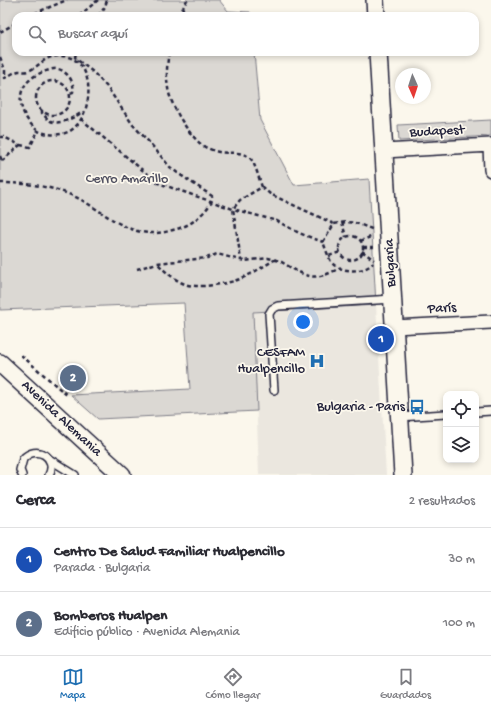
<!DOCTYPE html>
<html lang="es">
<head>
<meta charset="utf-8">
<style>
  body { margin:0; font-family:"Gochi Hand",sans-serif; background:#f7f7f7; color:#2b2b33 }
  .controls { position:absolute; right:12px; bottom:12px; display:grid; overflow:hidden; border-radius:8px; box-shadow:0 2px 6px #0003 }
  .controls button { width:36px; height:36px; display:grid; place-items:center; padding:0; border:0; border-bottom:1px solid #e1e1e2; background:#fff; color:#2b2b33; font:20px sans-serif }
  .compass { position:absolute; left:395px; top:68px; width:36px; height:36px; border-radius:50%; background:#fff; box-shadow:0 2px 6px #0003; rotate:177deg }
  .you { position:absolute; left:303px; top:322px; width:14px; height:14px; margin:-10px; border:3px solid #fff; border-radius:50%; background:#1a73e8; box-shadow:0 0 0 6px #1a73e833 }
  .badge { display:grid; place-items:center; width:26px; height:26px; border-radius:50%; background:#1f6fb2; color:#fff; font-size:13px; font-weight:700 }
  .pin { position:absolute; translate:-50% -50%; border:2px solid #fff; box-shadow:0 1px 4px #0006 }
  .list { margin:0; padding:0; list-style:none }
  h2 { display:flex; justify-content:space-between; align-items:center; height:52px; margin:0; padding:0 16px; font-size:17px }
  h2 small { font-size:13px; font-weight:400; color:#7c7c81 }
  .list li { display:grid; grid-template-columns:26px 1fr auto; gap:12px; align-items:center; box-sizing:border-box; height:64px; padding:0 16px; border-top:1px solid #e1e1e2 }
  .list b { display:block; font-size:15px; white-space:nowrap }
  .list p { margin:0; font-size:13px; white-space:nowrap; color:#7c7c81 }
  .list em { font-size:13px; font-style:normal; color:#7c7c81 }
  .icon { flex:none; width:22px; height:22px; fill:none; stroke:currentColor; stroke-width:2; stroke-linecap:round; stroke-linejoin:round }
  .map { position:relative; flex:none; width:491px; height:475px; overflow:hidden }
  .search { position:absolute; background:#fff; box-shadow:0 2px 6px #0003; left:12px; right:12px; top:12px; height:44px; display:flex; align-items:center; gap:10px; box-sizing:border-box; padding:0 14px; border-radius:12px; color:#7c7c81; font-size:15px }
  .sheet { height:180px; background:#fff }
  nav { display:flex; justify-content:space-around; align-items:center; box-sizing:border-box; height:56px; border-top:1px solid #e1e1e2; background:#fff; font-size:11px; color:#7c7c81 }
  nav a { display:grid; justify-items:center; gap:2px }
  nav .on { color:#1f6fb2 }
  .map>svg:first-child { display:block }
</style>
</head>
<body>
<div class="map">
<svg width="491" height="475" viewBox="0 0 491 475">
  <rect width="100%" height="100%" fill="#fbf7ec"/>
  <filter id="ink" filterUnits="userSpaceOnUse"><feTurbulence type="fractalNoise" baseFrequency=".025" numOctaves="2"/><feDisplacementMap in="SourceGraphic" scale="8" xChannelSelector="R" yChannelSelector="G"/><feConvolveMatrix kernelMatrix="1 2 1 2 8 2 1 2 1" color-interpolation-filters="sRGB"/></filter>
  <g filter="url(#ink)">
    <path fill="#ebe7df" d="M376,305L386,475H259L253,312Z"/>
    <path fill="#dbd8d3" stroke="#7e7d87" d="M0,0H219L228,11L250,12L251,16H16V52H254L260,120L294,185L369,179L376,305L253,312L257,411L98,419L71,395L190,389L184,303L0,310Z
      M491,120V136L399,141L398,125Z"/>
    <g fill="none" stroke-linecap="round" stroke-linejoin="round">
      <defs>
        <path id="service" d="M274,390L269,314L272,309L278,306L393,299
          M476,412L491,411
          M399,417L446,414
          M49,459L75,475
          M22,475L20,470L23,459C36,444 58,457 49,475"/>
        <path id="minor" d="M490,146L491,170
          M384,151L491,145
          M394,327L491,322"/>
        <path id="tertiary" d="M375,0L376,16
          M378,52L403,475
          M0,363L122,475"/>
      </defs>
      <use href="#service" stroke="#22223b" stroke-width="10"/>
      <use href="#minor" stroke="#22223b" stroke-width="16"/>
      <use href="#tertiary" stroke="#22223b" stroke-width="20"/>
      <path stroke="#22223b" stroke-width="2.5" stroke-dasharray="4 3" stroke-linecap="butt" d="M28,16L67,0
        M79,16L98,0
        M98,16L105,7L107,0
        M179,16L187,0
        M0,32L16,23
        M52,52L53,57
        M169,52C167,64 166,76 168,88C170,105 190,138 205,147C209,149 214,151 219,152C229,154 243,150 251,159C256,166 259,179 262,187L240,200L233,209L241,260
        M0,57L5,70V78C9,76 14,72 19,71C22,71 24,72 28,71C39,67 43,57 57,56C99,53 95,119 68,132C58,136 48,135 38,131
        M75,58L76,52
        M36 98a17 17 0 1 1 34 0a17 17 0 1 1-34 0Z
        M42,110V113C44,115 46,118 49,120C59,127 74,117 83,112
        M81,119L158,183L233,209L277,221L299,233L323,242
        M0,137H4L20,145L0,163
        M20,145L30,147L38,131C16,113 12,84 43,72C47,71 53,68 58,69C63,70 67,74 70,78C73,83 74,87 73,92L70,93
        M0,156L2,161
        M0,183C23,183 44,185 66,193C105,207 126,244 173,230C181,228 189,225 195,220C202,214 212,206 212,196L179,174L170,167L149,142L133,125L107,87L93,72L75,58
        M262,187L270,194L334,224
        M342,222L346,237
        M372,229C355,223 353,220 334,224L323,242C326,249 328,257 332,263C341,273 365,273 373,263
        M339 248a12 12 0 1 1 24 0a12 12 0 1 1-24 0Z
        M360,241L373,236
        M363,247H374
        M362,251L374,260
        M329,256L340,252
        M276,259C264,266 252,274 240,279C227,284 197,289 185,284C174,280 165,271 157,263L207,258L217,254L244,261L268,258L280,261C305,276 313,284 341,267
        M137,269L157,263
        M21,355L68,396"/>
      <use href="#service" stroke="#fbf7ec" stroke-width="7"/>
      <use href="#minor" stroke="#fbf7ec" stroke-width="13"/>
      <use href="#tertiary" stroke="#fbf7ec" stroke-width="17"/>
    </g>
  </g>
  <defs>
    <symbol id="hospital-bare" viewBox="-9 -9 18 18"><path d="M-5-5h3v3.5h4V-5h3V5h-3V1.5h-4V5h-3Z" fill="#1f6fb2" stroke="#fbf7ec" stroke-width="2.5" paint-order="stroke"/></symbol>
    <symbol id="bus-bare" viewBox="-9 -9 18 18"><path d="M-5-6H5V4H4V6H2V4H-2V6H-4V4H-5ZM-3.5-4V0h7V-4ZM-3.5 1.2v1.5H-2V1.2ZM2 1.2v1.5H3.5V1.2Z" fill="#1f6fb2" stroke="#fbf7ec" stroke-width="2.5" paint-order="stroke"/></symbol>
  </defs>
  <g fill-rule="evenodd">
    <use href="#hospital-bare" x="306" y="350" width="22" height="22"/>
    <use href="#bus-bare" x="406" y="396" width="22" height="22"/>
  </g>
  <g text-anchor="middle" dominant-baseline="central" stroke-width="3.5" stroke-linejoin="round" paint-order="stroke">
    <g font-size="14" fill="#22223b" stroke="#fbf7ec">
      <text transform="translate(437 132) rotate(-3)">Budapest</text>
      <text transform="translate(391 263) rotate(-93)">Bulgaria</text>
      <text transform="translate(442 309) rotate(-3)">París</text>
      <text transform="translate(61 419) rotate(43)">Avenida Alemania</text>
    </g>
    <g font-size="14" fill="#505061" stroke="#fbf7ec">
      <text x="127" y="179">Cerro Amarillo</text>
    </g>
    <g font-size="14" fill="#22223b" stroke="#fbf7ec" text-anchor="end">
      <text x="305" y="353">CESFAM<tspan x="305" dy="16">Hualpencillo</tspan></text>
      <text x="405" y="407">Bulgaria - Paris</text>
    </g>
  </g>
</svg>
<div class="controls">
<button><svg class="icon" aria-label="locate" viewBox="0 0 24 24"><circle cx="12" cy="12" r="6"/><path d="M12 2v4M12 18v4M2 12h4M18 12h4"/></svg></button>
<button><svg class="icon" aria-label="layers" viewBox="0 0 24 24"><path d="M12 4l9 5-9 5-9-5zM3 14l9 5 9-5"/></svg></button>
</div>
<svg class="compass" viewBox="-18 -18 36 36"><path d="M0-13l5 13h-10z" fill="#e53935"/><path d="M0 13l5-13h-10z" fill="#7c7c81"/></svg>
<div class="you"></div>
<div class="pin badge" style="left:381px;top:339px;background:#1a4fb4">1</div>
<div class="pin badge" style="left:73px;top:378px;background:#5c6f8a">2</div>
<div class="search"><svg class="icon" aria-label="search" viewBox="0 0 24 24"><circle cx="10" cy="10" r="6"/><path d="M15 15l6 6"/></svg>Buscar aquí</div>
</div>
<section class="sheet">
<h2>Cerca<small>2 resultados</small></h2>
<ul class="list">
<li><span class="badge" style="background:#1a4fb4">1</span><div><b>Centro De Salud Familiar Hualpencillo</b><p>Parada · Bulgaria</p></div><em>30 m</em></li>
<li><span class="badge" style="background:#5c6f8a">2</span><div><b>Bomberos Hualpen</b><p>Edificio público · Avenida Alemania</p></div><em>100 m</em></li>
</ul>
</section>
<nav>
<a class="on"><svg class="icon" aria-label="map" viewBox="0 0 24 24"><path d="M3 6l6-2 6 2 6-2v14l-6 2-6-2-6 2zM9 4v14M15 6v14"/></svg>Mapa</a>
<a><svg class="icon" aria-label="directions" viewBox="0 0 24 24"><path d="M12 3l9 9-9 9-9-9zM9 14v-3h6M13 9l2 2-2 2"/></svg>Cómo llegar</a>
<a><svg class="icon" aria-label="saved" viewBox="0 0 24 24"><path d="M7 4h10v16l-5-4-5 4z"/></svg>Guardados</a>
</nav>
</body>
</html>
